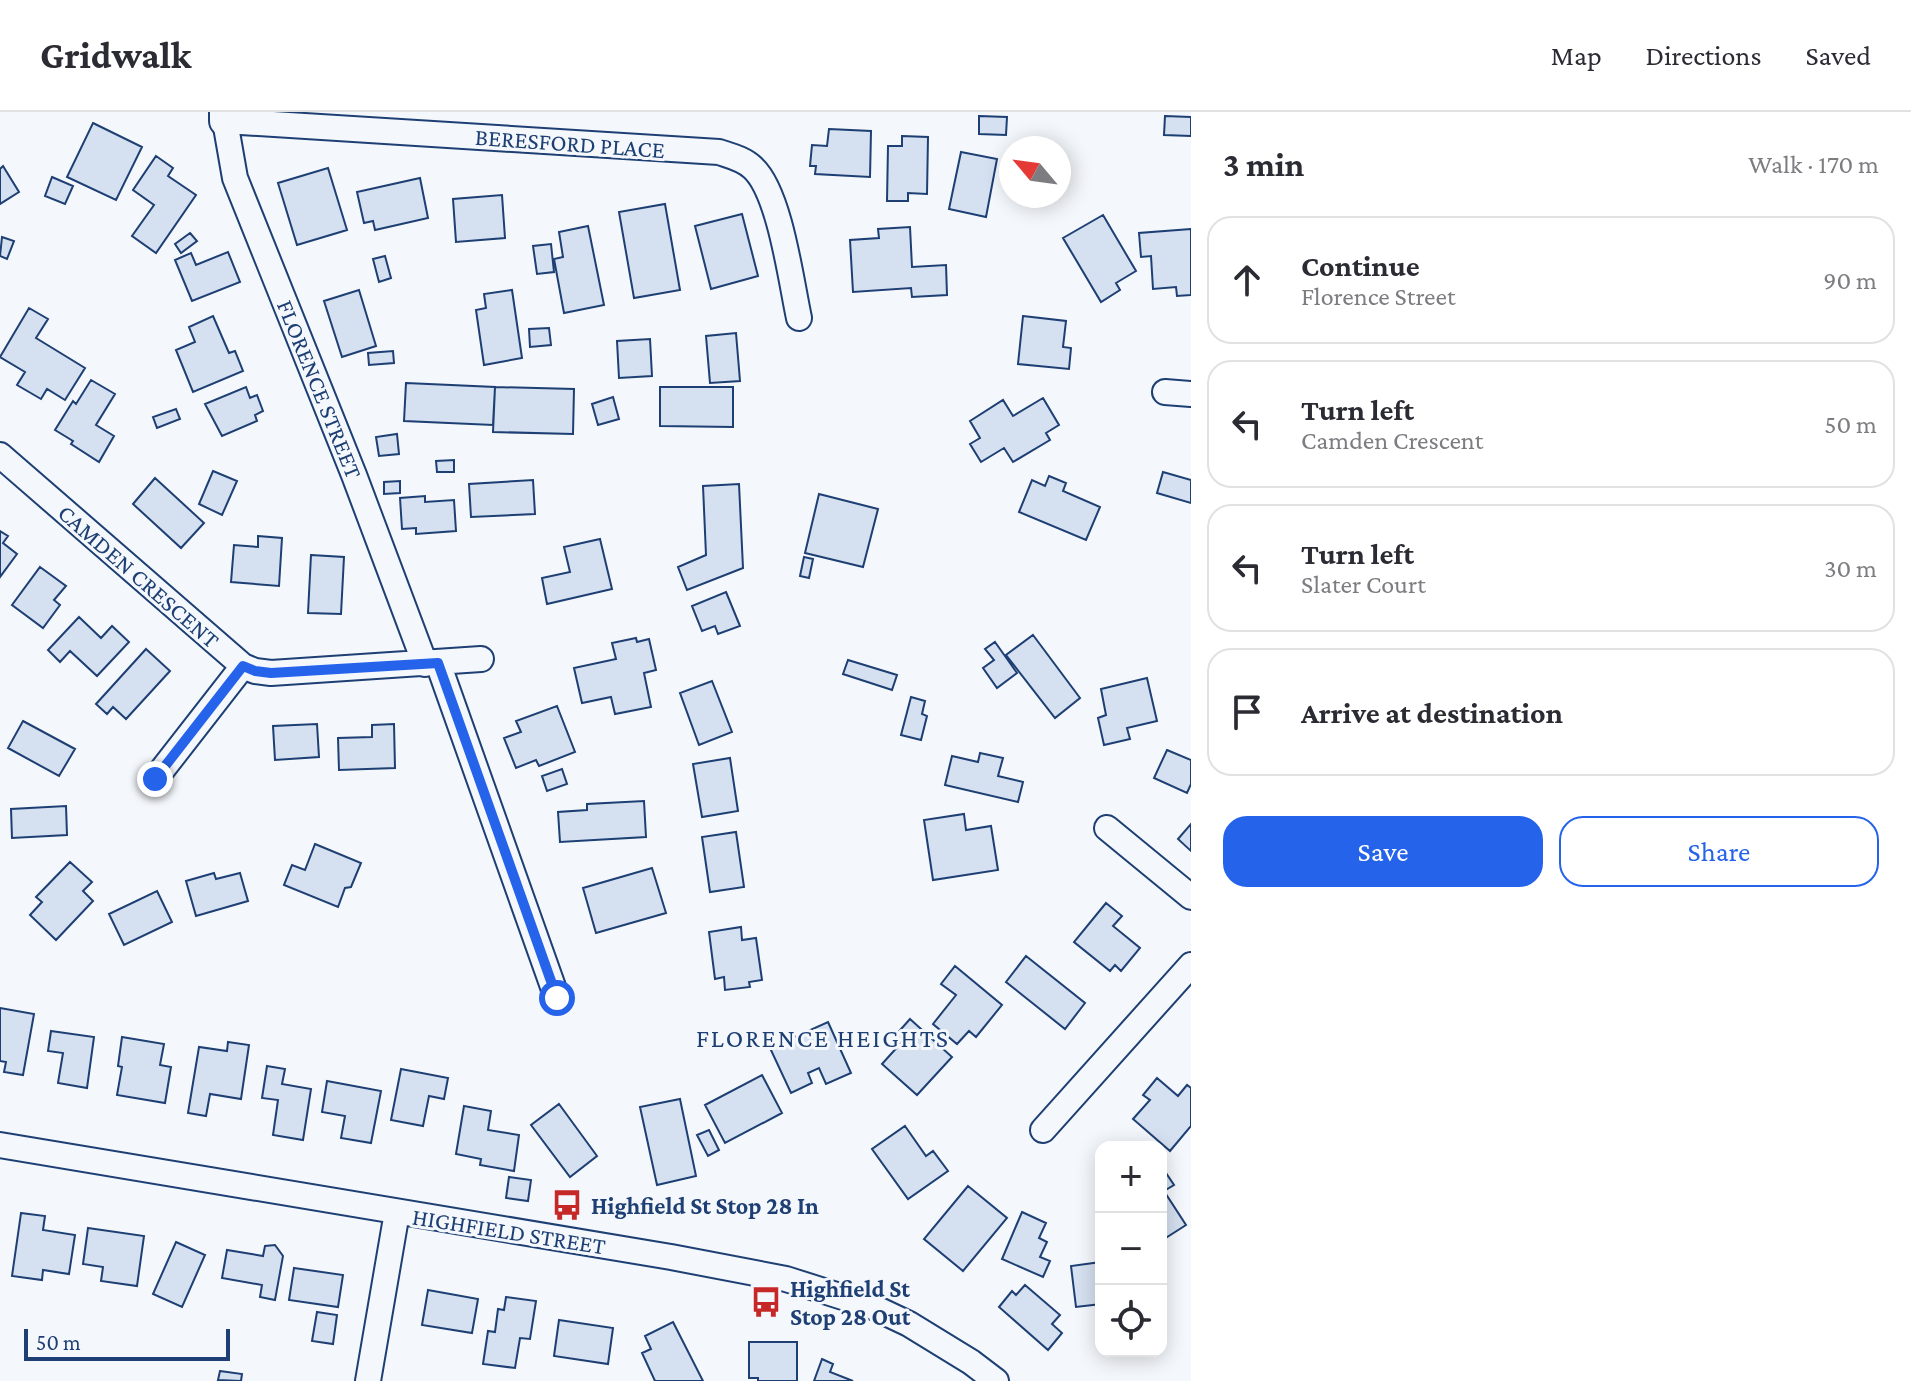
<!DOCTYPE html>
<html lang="en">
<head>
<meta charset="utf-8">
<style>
  body { margin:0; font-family:"Crimson Pro",serif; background:#f7f7f7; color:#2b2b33 }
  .controls { position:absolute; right:24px; bottom:24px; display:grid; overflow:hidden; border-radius:16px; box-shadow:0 4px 20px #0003 }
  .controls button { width:72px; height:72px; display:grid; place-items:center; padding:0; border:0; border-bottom:2px solid #e1e1e2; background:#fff; color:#2b2b33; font:40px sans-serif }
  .compass { position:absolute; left:999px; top:24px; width:72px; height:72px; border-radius:50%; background:#fff; box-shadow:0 4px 20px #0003; rotate:299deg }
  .scale { position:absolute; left:24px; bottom:20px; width:206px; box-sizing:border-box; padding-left:8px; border:4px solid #1d3f73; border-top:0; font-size:22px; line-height:28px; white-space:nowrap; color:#1d3f73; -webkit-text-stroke:6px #f4f7fb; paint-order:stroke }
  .stop { position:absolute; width:24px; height:24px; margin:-18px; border:6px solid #2563eb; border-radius:50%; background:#fff }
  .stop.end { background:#2563eb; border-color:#fff; box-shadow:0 2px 8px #0008 }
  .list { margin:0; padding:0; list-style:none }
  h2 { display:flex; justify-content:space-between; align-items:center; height:104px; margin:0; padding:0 32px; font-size:34px }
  h2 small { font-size:26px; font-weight:400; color:#7c7c81 }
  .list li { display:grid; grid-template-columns:52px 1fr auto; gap:24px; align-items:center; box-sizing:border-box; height:128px; margin:0 16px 16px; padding:0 16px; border:2px solid #e1e1e2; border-radius:24px }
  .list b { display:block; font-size:30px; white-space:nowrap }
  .list p { margin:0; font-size:26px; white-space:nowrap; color:#7c7c81 }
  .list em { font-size:26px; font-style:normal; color:#7c7c81 }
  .actions { display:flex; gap:16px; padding:24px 32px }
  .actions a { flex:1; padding:18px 0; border:2px solid #2563eb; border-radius:24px; text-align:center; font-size:28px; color:#2563eb }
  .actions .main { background:#2563eb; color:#fff }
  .icon { flex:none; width:44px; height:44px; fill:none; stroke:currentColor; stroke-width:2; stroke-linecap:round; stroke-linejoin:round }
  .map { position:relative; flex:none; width:1191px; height:1269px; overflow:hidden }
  header { display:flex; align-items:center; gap:48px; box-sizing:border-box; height:112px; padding:0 40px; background:#fff; border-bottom:2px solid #e1e1e2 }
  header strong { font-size:38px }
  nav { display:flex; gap:44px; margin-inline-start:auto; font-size:28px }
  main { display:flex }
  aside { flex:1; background:#fff }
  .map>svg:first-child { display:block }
</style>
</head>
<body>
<header>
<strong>Gridwalk</strong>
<nav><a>Map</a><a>Directions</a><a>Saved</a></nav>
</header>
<main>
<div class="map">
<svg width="1191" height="1269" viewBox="0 0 1191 1269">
  <rect width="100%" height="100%" fill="#f4f7fb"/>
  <path fill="#d5e0f0" stroke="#1d3f73" stroke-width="2" d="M979,4L1007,5L1006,23L979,22Z
    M1165,4L1191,5V24L1164,23Z
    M93,11L142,35L116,88L67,65Z
    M829,17L871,19L870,65L815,62L816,54H810L812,33L827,34Z
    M902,24L928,25L927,82L908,81V89H887L888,34H902Z
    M961,40L997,47L986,105L949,97Z
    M156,44L173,56L168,64L196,83L156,141L132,124L154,93L133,78Z
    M3,54L19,80L0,92V57Z
    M328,56L347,118L297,133L278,71Z
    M52,65L73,74L65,92L45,84Z
    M420,66L428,106L375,118L373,109L364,111L357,80Z
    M502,83L505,126L456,130L453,87Z
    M665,92L680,178L634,186L619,100Z
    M742,102L758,164L711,177L695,114Z
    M1103,103L1136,159L1116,171L1120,178L1101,190L1063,126Z
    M588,114L604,193L564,201L554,147L563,145L559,120Z
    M910,115L912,155L946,153L947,183L912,185L911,176L853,180L850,128L879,126L878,117Z
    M1191,117V183L1177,184L1176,175L1153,177L1151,144L1141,145L1139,121Z
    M190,121L197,129L181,141L175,132Z
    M2,125L14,129L7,147L0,144Z
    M551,132L554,160L537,162L533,134Z
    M228,140L240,170L192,189L175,148L191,141L196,153Z
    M385,144L391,166L379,170L373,147Z
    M359,178L376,234L342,245L324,189Z
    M512,178L522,246L484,253L476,198L486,196L484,182Z
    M29,196L48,207L36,226L85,256L65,288L47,277L41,287L17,273L25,260L0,245Z
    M213,204L229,241L235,239L243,259L193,280L176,238L195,230L189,215Z
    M1023,204L1066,209L1063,235L1071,236L1069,257L1018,252Z
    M549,216L551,233L530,235L529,217Z
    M736,221L740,269L710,271L706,224Z
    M650,227L652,264L619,266L617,229Z
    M393,239L394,251L369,253L368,241Z
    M91,268L115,282L96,313L114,324L99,350L71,332L73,329L55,318L73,289L76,292Z
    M406,271L495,275L493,313L404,309Z
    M246,275L250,286L257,283L263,299L255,303L257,309L222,324L205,292Z
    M495,275L574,277L573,322L493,320Z
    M660,275H733V315L660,314Z
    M613,285L619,307L598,313L592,292Z
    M1043,286L1059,313L1046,321L1050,328L1013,350L1004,336L981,350L970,332L980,326L970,309L1003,288L1013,304Z
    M176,297L180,307L157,316L153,305Z
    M397,322L399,342L379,344L376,325Z
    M454,348V360H437L436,349Z
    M213,359L237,369L222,403L199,392Z
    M1163,360L1191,368V391L1157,381Z
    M1049,364L1066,371L1063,379L1100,395L1086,428L1019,400L1032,368L1045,374Z
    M155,366L204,411L181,436L133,392Z
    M533,368L535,402L471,405L469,372Z
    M400,369V381L384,382V370Z
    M739,372L743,456L687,478L678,455L706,443L703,374Z
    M819,382L878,397L863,455L805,441Z
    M425,384V390L454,388L456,419L416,422V416L402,417L400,386Z
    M0,419L8,424L3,431L17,442L0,465Z
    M258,424L282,426L279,474L231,470L234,433L258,435Z
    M600,427L612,477L547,492L542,466L570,460L564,435Z
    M311,443L344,445L341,502L308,501Z
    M804,445L813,447L809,466L800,464Z
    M40,455L66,474L54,488L60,493L43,516L12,493Z
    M726,480L740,514L718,522L715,514L702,519L692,494Z
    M79,505L101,526L112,514L129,530L97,564L70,539L60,550L48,538Z
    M1033,523L1080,586L1055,606L1006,543Z
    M636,526L637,530L649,527L656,558L644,561L651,595L615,602L611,585L582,591L574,556L616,547L612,531Z
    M995,530L1017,561L997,576L983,556L994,548L985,537Z
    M146,537L170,559L126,607L113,595L107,602L96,592Z
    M848,548L897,563L892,578L843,562Z
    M1147,566L1157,609L1127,616L1130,627L1104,633L1098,606L1106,603L1101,577Z
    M712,569L732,620L699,633L680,581Z
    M911,585L925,589L922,602L927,604L921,628L901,623Z
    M557,594L575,640L539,654L536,648L516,656L504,626L521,620L516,609Z
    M23,609L75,637L59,664L8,636Z
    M317,612L319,645L275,648L273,614Z
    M394,612L395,656L339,658L338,626L372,625V613Z
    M1167,638L1191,648V672L1187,681L1154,666Z
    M980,641L1003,646L998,664L1023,670L1018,690L945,673L952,644L978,650Z
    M730,646L738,699L702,705L693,652Z
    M562,657L567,672L547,679L542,664Z
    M644,689L646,725L560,730L558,700L587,698V692Z
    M66,694L67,723L12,726L11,697Z
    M964,702L966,718L991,714L998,758L933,768L924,708Z
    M1191,712V739L1178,727Z
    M736,720L744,775L710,780L702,725Z
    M315,732L361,751L351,775L345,776L338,795L284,773L292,753L305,758Z
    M70,750L92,770L83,779L93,789L56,828L30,803L42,790L36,785Z
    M652,756L666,801L596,821L583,776Z
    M214,761L216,767L240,761L248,789L196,804L186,769Z
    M157,779L172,810L124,833L109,802Z
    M1106,791L1122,804L1113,814L1140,836L1121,859L1115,853L1110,859L1074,830Z
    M741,815L742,828L756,826L762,868L749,870L750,875L725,878L724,865L715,867L709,820Z
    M1026,844L1085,891L1065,917L1006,870Z
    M955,854L1002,893L976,925L969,919L957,932L933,912L956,883L941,872Z
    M0,896L34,902L23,963L4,960L6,950L0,949Z
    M910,907L952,945L917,983L882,952L901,931L894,925Z
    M828,910L851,961L826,972L819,956L808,961L812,971L791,981L770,936Z
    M51,919L94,925L87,976L58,971L63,941L48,939Z
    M122,925L164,932L160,953L171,955L165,991L117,983L122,955L118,954Z
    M228,930L249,933L241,987L210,982L206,1004L188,1001L199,935L227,939Z
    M267,954L285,957L282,972L311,977L303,1028L273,1023L278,988L262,986Z
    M401,957L448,966L444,987L429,984L423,1014L391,1008Z
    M762,963L782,1001L725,1031L705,993Z
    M1157,966L1178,984L1187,973L1191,976V1014L1170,1039L1133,1007L1150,988L1143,983Z
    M327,969L381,979L371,1031L341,1026L345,1004L322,1000Z
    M680,987L696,1064L657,1073L640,995Z
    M559,992L597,1044L570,1065L531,1013Z
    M464,994L491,999L488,1018L519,1023L514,1059L480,1053L481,1047L456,1042Z
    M905,1014L926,1044L933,1039L948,1059L908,1087L872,1037Z
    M709,1018L719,1038L708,1044L697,1023Z
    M1162,1055L1174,1073L1164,1079L1186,1113L1161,1129Z
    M509,1065L531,1068L528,1089L506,1086Z
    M968,1074L1007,1106L963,1159L924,1127Z
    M1022,1100L1046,1111L1039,1126L1047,1130L1040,1145L1050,1149L1043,1165L1002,1147Z
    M21,1101L45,1104L43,1118L75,1123L69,1162L43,1158L42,1168L12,1164Z
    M88,1116L144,1124L137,1174L101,1169L103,1155L83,1152Z
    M176,1130L205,1143L182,1195L153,1182Z
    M275,1133L283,1144L275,1188L260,1185L262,1173L222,1166L227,1138L263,1144L265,1134Z
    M1101,1150V1192L1076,1195L1071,1154Z
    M294,1156L343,1163L338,1195L289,1188Z
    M1025,1173L1060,1203L1052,1212L1062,1221L1048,1238L999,1195L1012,1179L1016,1183Z
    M428,1178L478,1187L472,1221L422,1213Z
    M506,1185L536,1189L530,1227L520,1226L515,1256L483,1252L488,1219L495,1220L498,1197L504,1198Z
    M317,1200L337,1203L333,1232L312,1229Z
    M559,1208L613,1216L608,1252L554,1244Z
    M673,1210L703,1269H655L642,1241L651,1237L645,1224Z
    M749,1230H797V1269H758V1266H749Z
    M822,1247L833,1252L830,1260L853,1269H814Z
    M220,1259L242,1262L241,1269L218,1268Z"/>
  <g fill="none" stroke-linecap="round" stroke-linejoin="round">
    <defs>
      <path id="minor" d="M1165,280L1191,282
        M0,343L243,554L255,559L271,561L481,547
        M438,551L557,886
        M425,552L354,363L235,66L225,9L719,40C731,44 744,47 753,56C780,81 791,169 799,206
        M155,667L243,554
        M1107,716L1191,785
        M1043,1018L1191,853
        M0,1033L671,1145L786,1167L871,1194L909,1212L971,1250L996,1269
        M368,1269L397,1100"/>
      <path id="tertiary" d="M225,9V0"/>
    </defs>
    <use href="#minor" stroke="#1d3f73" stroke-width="28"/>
    <use href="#tertiary" stroke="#1d3f73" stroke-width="34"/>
    <use href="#minor" stroke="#f4f7fb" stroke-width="24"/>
    <use href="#tertiary" stroke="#f4f7fb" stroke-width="30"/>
  </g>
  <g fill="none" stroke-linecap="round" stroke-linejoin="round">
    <path stroke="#2563eb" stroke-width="10" d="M155,667L243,554L255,559L271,561L438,551L557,886"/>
  </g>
  <defs>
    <symbol id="bus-bare" viewBox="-9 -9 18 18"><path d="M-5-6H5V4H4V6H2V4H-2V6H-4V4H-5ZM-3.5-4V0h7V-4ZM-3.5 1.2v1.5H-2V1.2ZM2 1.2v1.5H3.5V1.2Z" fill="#c62828" stroke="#f4f7fb" stroke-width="2.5" paint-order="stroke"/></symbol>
  </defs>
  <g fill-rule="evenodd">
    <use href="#bus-bare" x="545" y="1071" width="44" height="44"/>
    <use href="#bus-bare" x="744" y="1168" width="44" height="44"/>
  </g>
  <g text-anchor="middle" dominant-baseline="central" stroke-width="6" stroke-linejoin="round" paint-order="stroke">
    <g font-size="24" fill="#1d3f73" stroke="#f4f7fb">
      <text transform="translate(570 31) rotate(4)">BERESFORD PLACE</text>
      <text transform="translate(320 277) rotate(68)">FLORENCE STREET</text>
      <text transform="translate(139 464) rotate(41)">CAMDEN CRESCENT</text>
      <text transform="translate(509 1119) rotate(9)">HIGHFIELD STREET</text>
    </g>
    <g font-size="24" font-weight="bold" fill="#1d3f73" stroke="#f4f7fb" text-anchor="start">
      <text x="591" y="1093">Highfield St Stop 28 In</text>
      <text x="790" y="1176">Highfield St<tspan x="790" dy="28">Stop 28 Out</tspan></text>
    </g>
    <g font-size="26" letter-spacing="2" fill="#1d3f73" stroke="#f4f7fb">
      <text x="823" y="926">FLORENCE HEIGHTS</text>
    </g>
  </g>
</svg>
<div class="controls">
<button>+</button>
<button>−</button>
<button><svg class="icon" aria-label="locate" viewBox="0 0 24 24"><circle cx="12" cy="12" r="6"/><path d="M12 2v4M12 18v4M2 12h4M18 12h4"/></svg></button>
</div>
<svg class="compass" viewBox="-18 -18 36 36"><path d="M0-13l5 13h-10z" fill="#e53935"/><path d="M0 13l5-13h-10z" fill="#7c7c81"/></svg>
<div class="scale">50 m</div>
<div class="stop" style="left:557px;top:886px"></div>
<div class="stop end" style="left:155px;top:667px"></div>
</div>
<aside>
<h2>3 min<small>Walk · 170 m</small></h2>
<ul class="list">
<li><svg class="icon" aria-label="ahead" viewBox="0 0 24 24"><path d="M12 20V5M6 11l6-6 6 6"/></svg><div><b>Continue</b><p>Florence Street</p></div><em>90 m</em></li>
<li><svg class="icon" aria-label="left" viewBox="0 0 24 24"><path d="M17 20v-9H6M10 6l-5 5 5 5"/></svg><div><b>Turn left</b><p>Camden Crescent</p></div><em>50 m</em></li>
<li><svg class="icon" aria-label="left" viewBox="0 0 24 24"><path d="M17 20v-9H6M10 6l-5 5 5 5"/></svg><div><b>Turn left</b><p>Slater Court</p></div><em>30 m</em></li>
<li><svg class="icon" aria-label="arrive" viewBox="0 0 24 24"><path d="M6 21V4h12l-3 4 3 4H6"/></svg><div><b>Arrive at destination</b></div></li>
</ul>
<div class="actions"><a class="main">Save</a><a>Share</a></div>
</aside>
</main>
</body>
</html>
